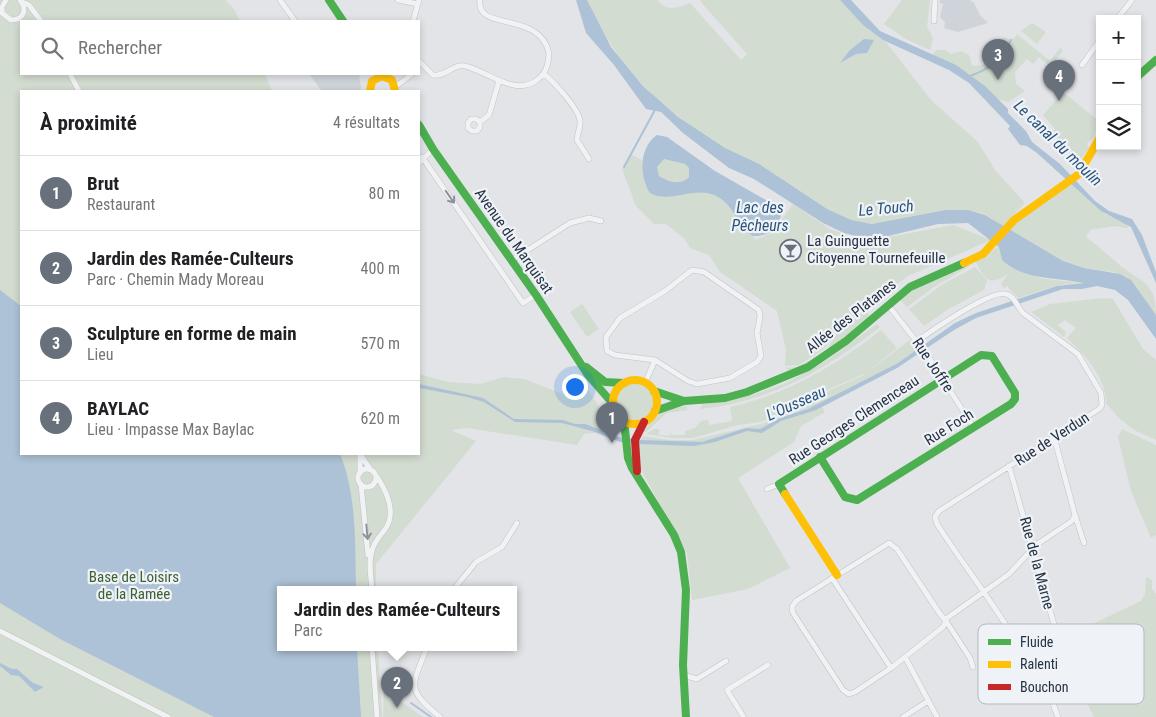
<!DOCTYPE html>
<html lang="fr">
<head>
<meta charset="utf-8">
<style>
  body { margin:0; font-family:"Roboto Condensed",sans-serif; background:#f6f6f6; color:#202124 }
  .controls { position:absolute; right:15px; top:15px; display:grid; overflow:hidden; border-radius:0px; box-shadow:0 2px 8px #0003 }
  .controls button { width:45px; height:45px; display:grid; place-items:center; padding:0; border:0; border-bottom:1px solid #e0e0e0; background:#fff; color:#202124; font:25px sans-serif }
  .you { position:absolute; left:574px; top:386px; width:18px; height:18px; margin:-12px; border:4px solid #fff; border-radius:50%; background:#1a73e8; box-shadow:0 0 0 8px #1a73e833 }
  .badge { display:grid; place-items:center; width:32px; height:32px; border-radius:50%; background:#68707c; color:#fff; font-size:16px; font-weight:700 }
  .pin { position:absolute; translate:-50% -41px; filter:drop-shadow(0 1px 2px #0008) }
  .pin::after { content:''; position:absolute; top:26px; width:18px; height:15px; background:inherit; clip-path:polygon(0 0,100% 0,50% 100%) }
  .popup { position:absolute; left:277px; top:586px; width:240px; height:65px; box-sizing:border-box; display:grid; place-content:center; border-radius:0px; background:#fff; filter:drop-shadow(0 1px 4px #0005); font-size:16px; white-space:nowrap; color:#757577 }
  .popup b { font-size:19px; color:#202124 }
  .popup::after { content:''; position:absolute; left:50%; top:100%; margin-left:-10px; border:10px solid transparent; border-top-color:#fff }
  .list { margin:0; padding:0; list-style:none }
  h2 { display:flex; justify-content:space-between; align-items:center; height:65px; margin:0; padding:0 20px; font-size:21px }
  h2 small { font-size:16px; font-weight:400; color:#757577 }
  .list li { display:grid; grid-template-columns:32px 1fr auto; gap:15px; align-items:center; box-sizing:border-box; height:75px; padding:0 20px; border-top:1px solid #e0e0e0 }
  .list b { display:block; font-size:19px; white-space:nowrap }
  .list p { margin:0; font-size:16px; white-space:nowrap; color:#757577 }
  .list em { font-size:16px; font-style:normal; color:#757577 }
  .icon { flex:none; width:28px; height:28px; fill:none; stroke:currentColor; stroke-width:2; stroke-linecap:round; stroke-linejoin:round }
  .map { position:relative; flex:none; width:1156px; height:717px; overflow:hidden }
  .search { position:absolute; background:#fff; box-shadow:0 2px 8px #0003; left:20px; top:20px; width:400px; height:55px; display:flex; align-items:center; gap:12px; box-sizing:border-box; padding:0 18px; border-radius:0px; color:#757577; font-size:19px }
  .panel { position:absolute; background:#fff; box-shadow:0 2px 8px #0003; left:20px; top:90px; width:400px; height:365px; border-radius:0px }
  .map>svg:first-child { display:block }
</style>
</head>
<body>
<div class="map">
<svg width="1156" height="717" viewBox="0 0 1156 717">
  <rect width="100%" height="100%" fill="#e2e4e7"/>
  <path fill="#cfd4db" d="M940,0H970L974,3L980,15L988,23L958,32L944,28L945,22L940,17L943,4L939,3Z
    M309,74H363L359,76L361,88L360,91H322Z"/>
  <path fill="#d3dcd1" d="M0,0H225L234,9L240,21H21V74H265L272,91H21V454H419V374L448,382L480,384L504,377L524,379L560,393L588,390L615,431L584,434L577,445L467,428L451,430L476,441L376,564V589H281V647H378L382,717H0Z
    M587,0H657C667,12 677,8 690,3L741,60L747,54L700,1L701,0H840L863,25L886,42L931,100L978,142L995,170L1025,203L1003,226C995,221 986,213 976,212C937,204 902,227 864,223C828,219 797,189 768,170C754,161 738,156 724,148C664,113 614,64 587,0Z
    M902,0H930L927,27L933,38L930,50L906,39L884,24Z
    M1032,23L1046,32L1037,44L1021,31Z
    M1017,34L1050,61L1060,48L1063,51L1053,63L1067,74L1054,91L1051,92L1047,87L1053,80L1052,68L1039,57L1033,64L1027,59L1015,72L1016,84L1025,91L1008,102L995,98L932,57L936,50H946L951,54L961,51L969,55L972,66L993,64L998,60L995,56L1003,38L1014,39Z
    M1063,92L1100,122L1093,139L1087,143L1089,148L1081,159L1052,133L1055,129L1043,115Z
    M630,154L642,160L645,183L655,195C668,198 681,193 694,192C720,189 730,208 743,226C747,231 752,235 756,240L773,232L793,204L830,229L854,238L873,240L953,225L991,240L908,276L866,307L836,333L825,348L799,365L785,366L786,350L777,311L720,272L709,255L690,248L684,238L666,224H654L636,206L622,169Z
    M664,159L685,164L689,168V177C680,186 669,182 659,176L656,167Z
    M1071,183L1105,214L1129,224L1128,228L1114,226L1090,230L1086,237C1099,247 1110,257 1122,267C1143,283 1156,283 1156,315L1127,277L1114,272L1084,268L1065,262L1010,231L1015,222Z
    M999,246L1002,260C1024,280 1056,281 1085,282L1060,285L1018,298L1007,286L1004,288L1001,284L1008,274C990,286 985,281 976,262Z
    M973,264L934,287L907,307L900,300L913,290Z
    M975,267L987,280L984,290L947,310L924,326L909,309L943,284Z
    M1104,298L1113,299L1143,349L1156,360V440L1134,430L1119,418L1106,403C1107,380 1084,353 1067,338L1076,328L1065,320L1058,325L1066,332L1064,337L1031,312L1050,304Z
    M582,304L599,329L587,337L570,312Z
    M865,310L870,316C856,329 806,375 787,370L786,368L798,367L826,351L836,335Z
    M877,324L880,327C826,370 770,402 700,409L702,404L752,395L786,383L824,362Z
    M881,330L897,348L866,373L829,389L803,406L761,422L738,425L693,438H673L646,434L654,429H659V435L669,436L671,432V435H685V431L695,428L701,421L708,420L709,425L732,421L730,407C788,394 835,366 881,330Z
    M910,340L918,350L898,363L820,403L825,412L801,426L794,442L738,478L790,568L748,589L692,600L687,553L632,454L643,436L669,440H693L765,423L803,408L832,389L862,376Z
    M617 402a18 18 0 1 1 36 0a18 18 0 1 1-36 0Z
    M687,406V410L667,413L647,431L640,434L662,411Z
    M1122,429L1156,445V535L1151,538L1131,491L1118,437Z
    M1146,577L1152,580V589L1156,594V717H1094L1067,661L1081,648L1082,629L1141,601L1145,594Z
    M384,690L423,717H383Z"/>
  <path fill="#adc2d6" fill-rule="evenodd" d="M576,0H587L611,47L643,86L678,117L725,148L759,164L827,209L851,220L872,224L946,210H968L985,215L1063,261L1084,268L1120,274L1131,280L1156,315V339L1128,300L1115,290L1097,286L1082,289H1063L976,318L954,330L897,368L816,410L781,421L762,433L747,431L715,442L694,446L638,444L620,442L592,431L562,423L515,422L484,402L467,397L419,388V384L483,398L514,419L563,420L575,424H585L619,437L639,440L702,442L746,428L760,429L780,418L808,409L898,363L955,323L976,313L1057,286L1084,283C1056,277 1024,281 1002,260L999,247L968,223L938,224L880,238L860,237L844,233L823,223L754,179L729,168L683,133L661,112L646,109L614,65L586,33Z
    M840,0H851L880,31L956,65L985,86L1008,109V113L1026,131L1032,142L1060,164L1095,201L1109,211L1132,219L1142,235L1156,272V283L1131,227L1101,211L1037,153L1027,146L1020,145L1008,129L1010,126L969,83L949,70L883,40L863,25Z
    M864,39L874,40L867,53L856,54L840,63L849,51Z
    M657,135L667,137L715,171L778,207L781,215C778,229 767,237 753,236C736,226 734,203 714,195C693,186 669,204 650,193C639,176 639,147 657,135ZM664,159L685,164L689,168V177C680,186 669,182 659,176L657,167Z
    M0,290L21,306V454H340C357,495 355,545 356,589H281V647H357L361,717H214L60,639L0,603Z
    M0,663L12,669H17L33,683L44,687L35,692L19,676L11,675L0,666Z"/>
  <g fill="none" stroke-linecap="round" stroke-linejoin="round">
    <path stroke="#adc2d6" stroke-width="2" d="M970,76C992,68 1000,60 1011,40
      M624,167L656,108
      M411,703L431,717"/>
    <defs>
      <path id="street" d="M6,0L2,7V13L11,20C23,20 28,10 20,0
        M280,0L295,21
        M398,0L418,4
        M22,2L29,5L41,21
        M1117,19L1132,0
        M413,21L419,0
        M934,21L935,0
        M419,61L433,75C446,77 452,64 465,66C487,71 515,97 537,80C546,73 548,66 549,54C541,10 475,32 480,0
        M1082,65L1100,40
        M70,74L79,91
        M544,74C554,82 579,109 580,121C581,127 577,134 577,140L589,159
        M395,87L412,74
        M480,122V127L477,131H472L468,128V123L471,119H476L480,122L489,115L499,81
        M422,157L523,303L536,295
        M419,163L433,149
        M512,260L570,223L589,218L601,221
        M692,270L704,272L759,310L760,317L757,333L761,356L757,362L730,378L697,384L688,381L655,360L615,355L607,351L606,337L620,318L665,291Z
        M888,305L928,356L974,428
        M917,341C931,331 992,289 1006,294C1015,296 1017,307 1023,313L1078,354L1101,393L1102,405L1099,409L939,511L935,517L937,524C962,563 990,598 1014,638
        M645,383L655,360
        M360,454L370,469
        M1009,466L1057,635L1043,677L1058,717
        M358 478a9 9 0 1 1 18 0a9 9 0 1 1-18 0Z
        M360,473V454
        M361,484L368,555
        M767,489L779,484
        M1075,515L1084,543
        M889,543L897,549L940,614L946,621L943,627L891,668L855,692L849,694L843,690L793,613L792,607L796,601Z
        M832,578L891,668
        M372,589C371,577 368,562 372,551C374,541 381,535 386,528C397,511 385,488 375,474
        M454,589L476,562L502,547L517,523
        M0,631L168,717
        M372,647L377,717
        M427,647C412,687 405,688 440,717
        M905,657L937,717
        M973,667L970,658L946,621L947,618L1009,574L1036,545L1072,521L1075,515L1054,437
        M683,675L697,679L726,661
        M743,716L727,690L768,665
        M903,717L928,701"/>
    </defs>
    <use href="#street" stroke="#c0c2c5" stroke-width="6"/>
    <use href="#street" stroke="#f1f2f4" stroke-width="5"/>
    <path stroke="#4caf50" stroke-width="8" d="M329,0L343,21
      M1137,77L1156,60
      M419,125L433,149L536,295L588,375L614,405
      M586,367L605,382L624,383
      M654,391L684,401
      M655,411L684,401L725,398L747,392L808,367L846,341L910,287L964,263
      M624,420L628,458L632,468L674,535L681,552L686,590L683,665L686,717
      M785,494L779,484L829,452L981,355L992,356L1015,393V399L1011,404L857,500L845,497L820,457"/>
    <path stroke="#ffc107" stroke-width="8" d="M370,91L372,81L382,76L392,80L395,91
      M964,263L983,254L1014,220L1079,174L1100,137
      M613 402a22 22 0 1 1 44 0a22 22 0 1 1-44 0Z
      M785,494L837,575"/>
    <path stroke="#c62828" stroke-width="8" d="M637,471L635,440L644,422"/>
  </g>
  <defs><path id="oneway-shaft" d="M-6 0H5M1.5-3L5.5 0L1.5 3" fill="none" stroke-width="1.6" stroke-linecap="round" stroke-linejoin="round" transform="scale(1.25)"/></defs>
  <g stroke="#8c929c">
    <use href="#oneway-shaft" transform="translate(450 197) rotate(55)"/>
    <use href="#oneway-shaft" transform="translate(367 532) rotate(85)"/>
  </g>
  <defs>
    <symbol id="bar-ring" viewBox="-11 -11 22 22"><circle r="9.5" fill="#eff3f7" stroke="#68707c" stroke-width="1.5"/><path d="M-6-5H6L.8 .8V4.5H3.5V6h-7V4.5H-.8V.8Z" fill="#68707c"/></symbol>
  </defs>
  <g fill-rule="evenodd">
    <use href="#bar-ring" x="778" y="238" width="25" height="25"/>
  </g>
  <g text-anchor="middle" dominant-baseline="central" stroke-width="4.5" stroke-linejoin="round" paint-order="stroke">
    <g font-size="15" fill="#263243" stroke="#eff3f7">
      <text transform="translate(514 241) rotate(55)">Avenue du Marquisat</text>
      <text transform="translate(851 316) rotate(-38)">Allée des Platanes</text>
      <text transform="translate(933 365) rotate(56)">Rue Joffre</text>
      <text transform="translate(854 420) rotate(-33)">Rue Georges Clemenceau</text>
      <text transform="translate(949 427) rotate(-32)">Rue Foch</text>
      <text transform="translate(1052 439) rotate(-33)">Rue de Verdun</text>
      <text transform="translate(1037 563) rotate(75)">Rue de la Marne</text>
    </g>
    <g font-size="15" fill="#263243" stroke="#eff3f7" text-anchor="start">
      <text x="807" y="241">La Guinguette<tspan x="807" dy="17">Citoyenne Tournefeuille</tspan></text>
    </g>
    <g font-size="15" fill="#3d6032" stroke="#eff3f7">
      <text x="134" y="577">Base de Loisirs<tspan x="134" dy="17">de la Ramée</tspan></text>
    </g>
    <g font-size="16" font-style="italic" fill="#2b547b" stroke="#eff3f7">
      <text transform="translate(1058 143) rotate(44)">Le canal du moulin</text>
      <text x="760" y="207">Lac des<tspan x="760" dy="18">Pêcheurs</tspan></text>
      <text transform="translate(886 208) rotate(-5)">Le Touch</text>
      <text transform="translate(796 403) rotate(-24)">L'Ousseau</text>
    </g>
  </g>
  <rect x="978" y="624" width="166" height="80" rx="8" fill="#eff3f7" stroke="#b3b9c1" stroke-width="1"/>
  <rect x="988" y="639" width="23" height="6" fill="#4caf50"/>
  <rect x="988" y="661" width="23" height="7" fill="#ffc107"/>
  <rect x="988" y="684" width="23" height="6" fill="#c62828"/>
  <g font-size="14" fill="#263243">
    <text x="1020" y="647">Fluide</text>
    <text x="1020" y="669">Ralenti</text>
    <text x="1020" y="692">Bouchon</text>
  </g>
</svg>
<div class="controls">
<button>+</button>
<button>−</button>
<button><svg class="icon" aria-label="layers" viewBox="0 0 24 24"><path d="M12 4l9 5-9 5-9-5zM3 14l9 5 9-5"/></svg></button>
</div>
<div class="you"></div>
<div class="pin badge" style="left:612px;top:443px">1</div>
<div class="pin badge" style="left:397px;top:708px">2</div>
<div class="popup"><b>Jardin des Ramée-Culteurs</b>Parc</div>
<div class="pin badge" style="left:998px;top:80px">3</div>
<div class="pin badge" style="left:1059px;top:101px">4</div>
<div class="search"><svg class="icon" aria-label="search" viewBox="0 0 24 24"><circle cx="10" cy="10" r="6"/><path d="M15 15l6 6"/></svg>Rechercher</div>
<section class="panel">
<h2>À proximité<small>4 résultats</small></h2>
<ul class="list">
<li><span class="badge">1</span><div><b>Brut</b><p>Restaurant</p></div><em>80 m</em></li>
<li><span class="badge">2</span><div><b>Jardin des Ramée-Culteurs</b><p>Parc · Chemin Mady Moreau</p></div><em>400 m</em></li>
<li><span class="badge">3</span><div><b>Sculpture en forme de main</b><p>Lieu</p></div><em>570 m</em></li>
<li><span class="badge">4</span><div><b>BAYLAC</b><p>Lieu · Impasse Max Baylac</p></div><em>620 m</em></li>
</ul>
</section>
</div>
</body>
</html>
